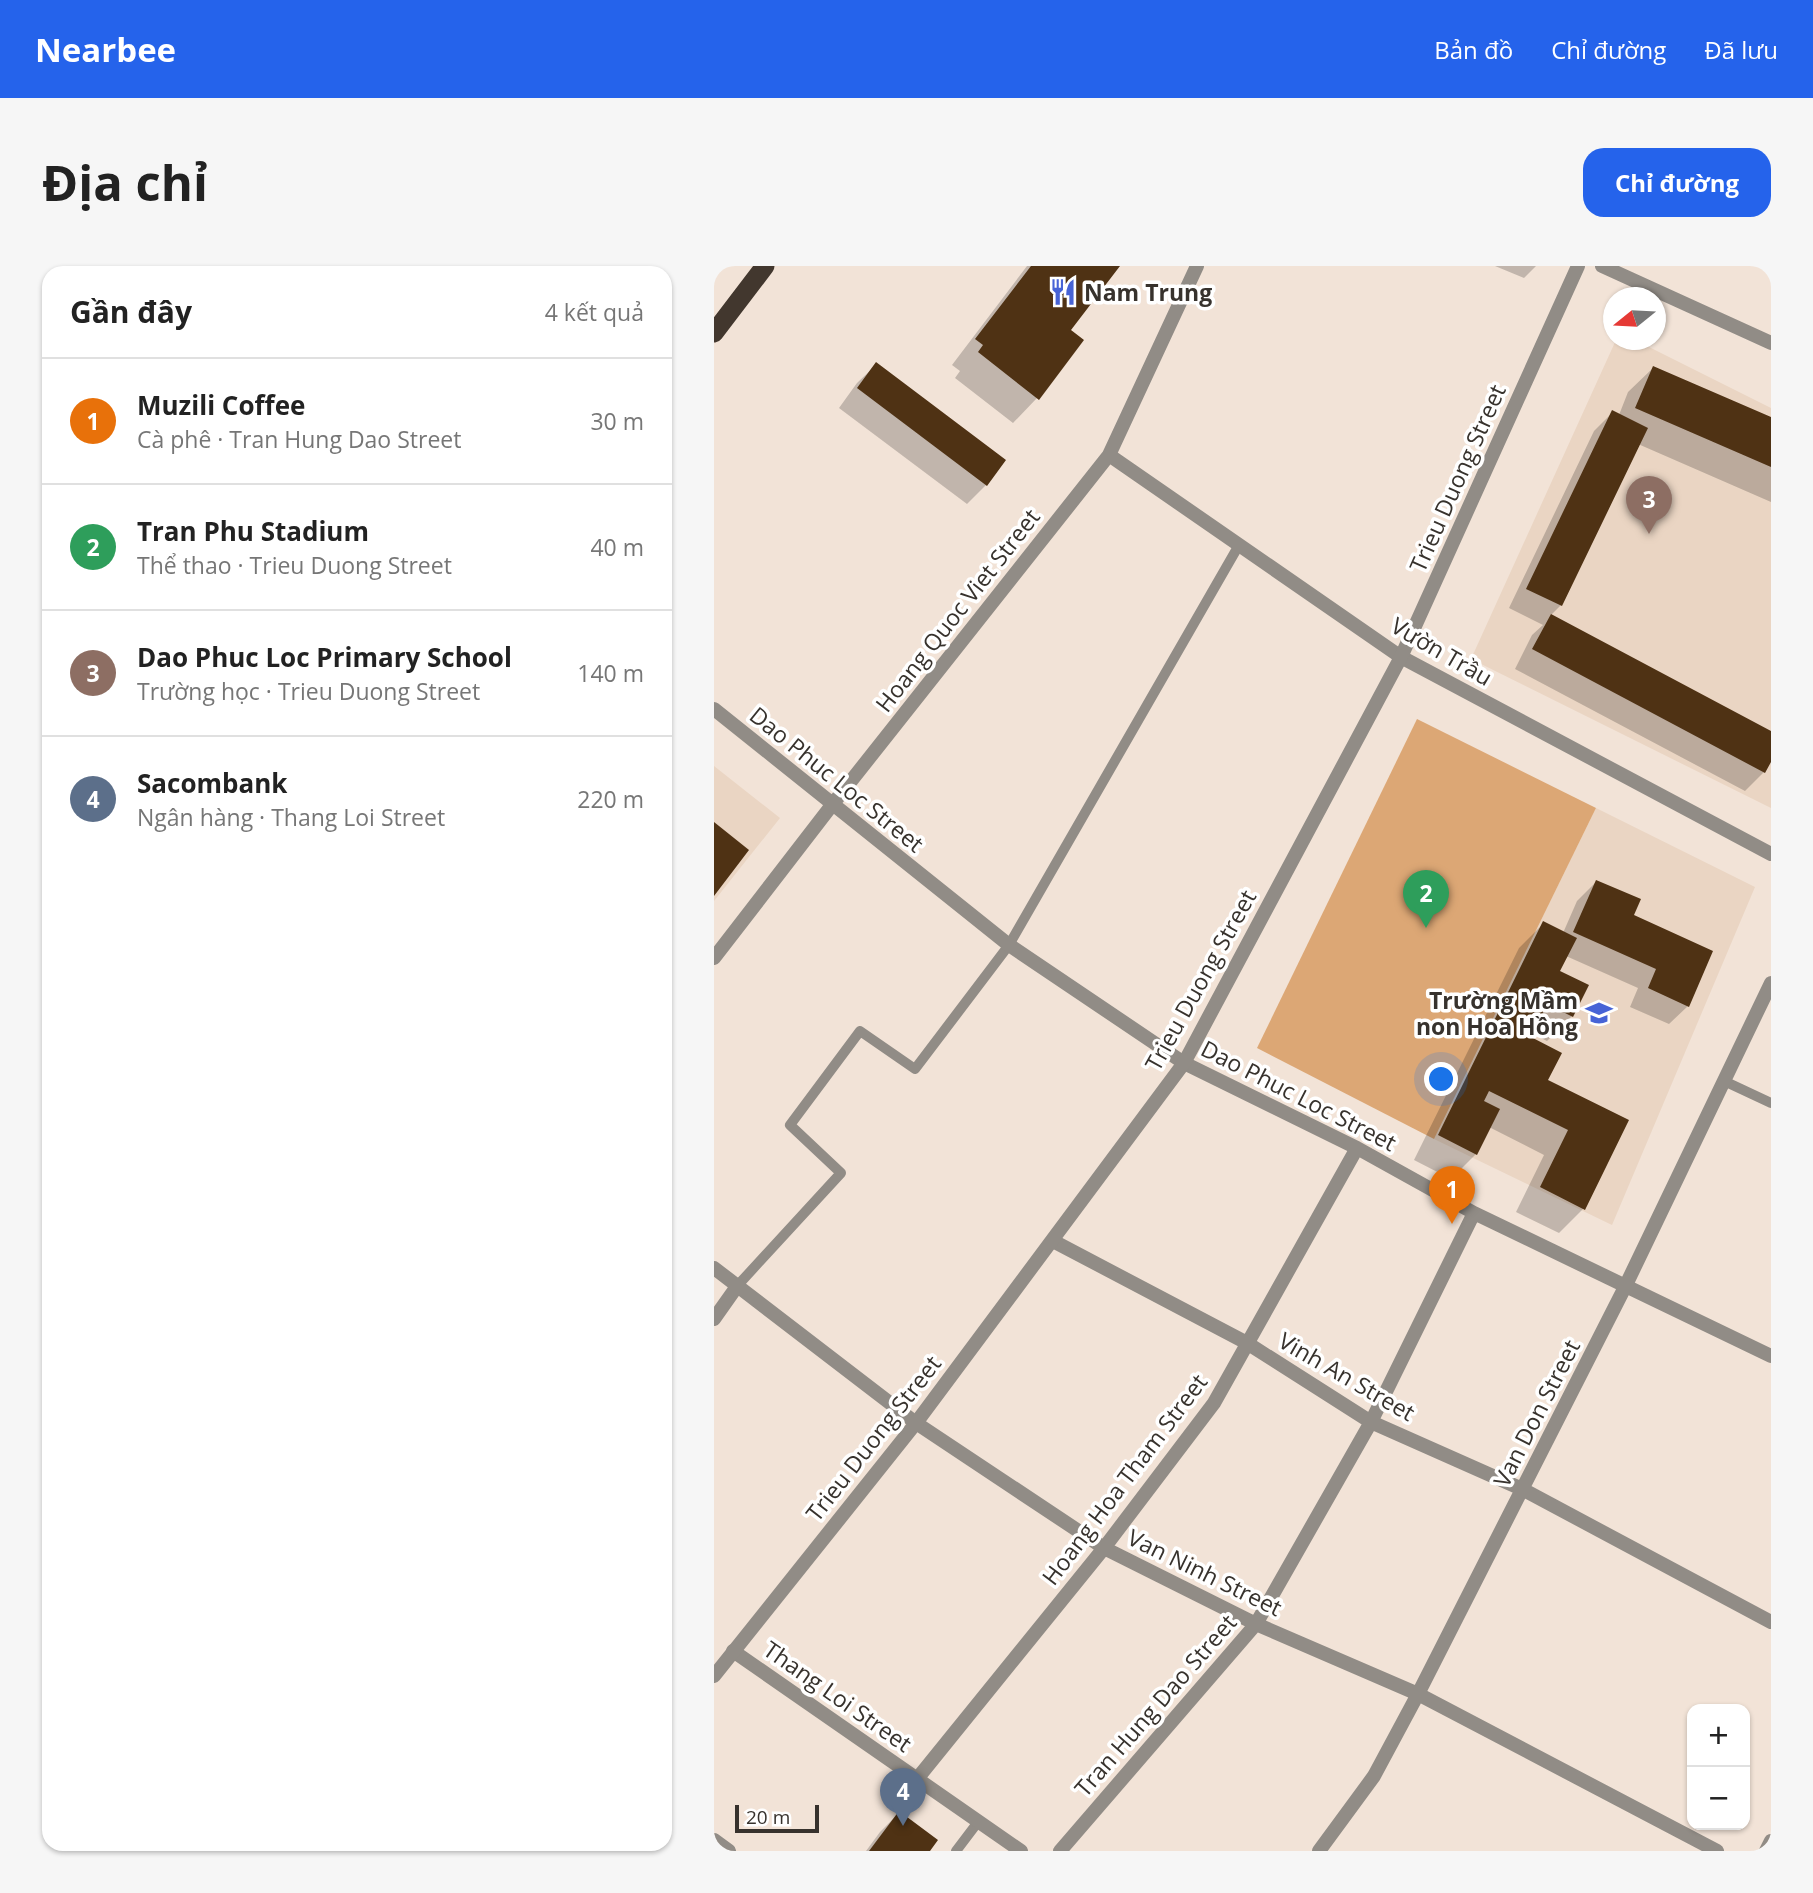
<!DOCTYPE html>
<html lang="vi">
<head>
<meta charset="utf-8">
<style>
  body { margin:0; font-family:"Open Sans",sans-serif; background:#f6f6f6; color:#222 }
  .controls { position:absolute; right:21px; bottom:21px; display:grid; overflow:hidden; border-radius:14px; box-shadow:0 2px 5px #0004 }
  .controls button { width:63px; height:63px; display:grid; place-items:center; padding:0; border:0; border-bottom:2px solid #e0e0e0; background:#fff; color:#222; font:35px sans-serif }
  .compass { position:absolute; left:889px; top:21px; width:63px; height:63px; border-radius:50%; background:#fff; box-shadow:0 2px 5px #0004; rotate:252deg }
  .scale { position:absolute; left:21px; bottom:18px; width:84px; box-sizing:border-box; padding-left:7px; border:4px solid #37322d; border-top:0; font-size:19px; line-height:24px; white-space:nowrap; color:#37322d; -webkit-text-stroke:5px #fff; paint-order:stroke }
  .you { position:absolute; left:728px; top:814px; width:24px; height:24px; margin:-18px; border:5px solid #fff; border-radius:50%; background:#1a73e8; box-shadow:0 0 0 10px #1a73e833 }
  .badge { display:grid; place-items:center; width:46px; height:46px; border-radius:50%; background:#2563eb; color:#fff; font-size:23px; font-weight:700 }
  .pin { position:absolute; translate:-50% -58px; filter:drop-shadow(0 2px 4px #0008) }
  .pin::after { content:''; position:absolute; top:37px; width:24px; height:21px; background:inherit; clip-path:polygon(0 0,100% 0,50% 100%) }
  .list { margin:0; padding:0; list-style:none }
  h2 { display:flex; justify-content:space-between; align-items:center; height:91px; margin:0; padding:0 28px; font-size:30px }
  h2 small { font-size:23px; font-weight:400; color:#767676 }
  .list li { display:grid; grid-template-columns:46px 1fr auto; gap:21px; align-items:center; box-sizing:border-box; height:126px; padding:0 28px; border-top:2px solid #e0e0e0 }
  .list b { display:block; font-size:26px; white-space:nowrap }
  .list p { margin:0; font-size:23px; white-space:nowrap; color:#767676 }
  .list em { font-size:23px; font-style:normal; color:#767676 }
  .map { position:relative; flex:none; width:1057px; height:1585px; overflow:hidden; border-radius:21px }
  header { display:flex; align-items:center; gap:42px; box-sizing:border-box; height:98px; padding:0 35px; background:#2563eb; color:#fff }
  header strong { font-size:33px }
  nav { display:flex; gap:38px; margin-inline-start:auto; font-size:24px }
  .intro { display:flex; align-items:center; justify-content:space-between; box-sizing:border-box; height:168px; padding:0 42px }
  h1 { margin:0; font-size:49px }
  .button { padding:18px 32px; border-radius:21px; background:#2563eb; color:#fff; font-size:24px; font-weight:700 }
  main { display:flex; gap:42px; padding:0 42px }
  aside { flex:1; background:#fff; border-radius:21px; box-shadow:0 2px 5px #0004 }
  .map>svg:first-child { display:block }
</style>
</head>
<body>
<header>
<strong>Nearbee</strong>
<nav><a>Bản đồ</a><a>Chỉ đường</a><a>Đã lưu</a></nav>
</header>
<div class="intro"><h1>Địa chỉ</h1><a class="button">Chỉ đường</a></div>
<main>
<aside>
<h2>Gần đây<small>4 kết quả</small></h2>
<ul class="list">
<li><span class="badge" style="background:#e8710a">1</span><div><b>Muzili Coffee</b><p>Cà phê · Tran Hung Dao Street</p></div><em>30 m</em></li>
<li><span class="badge" style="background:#2e9e5b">2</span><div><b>Tran Phu Stadium</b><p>Thể thao · Trieu Duong Street</p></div><em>40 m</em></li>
<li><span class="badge" style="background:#8d6e63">3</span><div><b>Dao Phuc Loc Primary School</b><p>Trường học · Trieu Duong Street</p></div><em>140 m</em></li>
<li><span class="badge" style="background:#5c6f8a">4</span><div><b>Sacombank</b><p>Ngân hàng · Thang Loi Street</p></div><em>220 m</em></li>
</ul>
</aside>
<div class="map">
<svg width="1057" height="1585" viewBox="0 0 1057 1585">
  <rect width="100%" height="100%" fill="#f2e3d7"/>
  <path fill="#ead5c3" d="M902,74H921L1057,142V542L757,393Z
    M0,500L66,552L0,635Z
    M882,542L1041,621L898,959L720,873Z"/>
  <path fill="#dca775" d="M703,453L882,542L720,873L543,782Z"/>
  <path fill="#0003" d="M313,0H404L355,65L323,132L299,157L241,112L246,105L238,99Z
    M781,0H822L810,12Z
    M162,99L272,219L253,238L125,142L143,117Z
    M939,102L1057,152V236L924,178L847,339L836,350L1057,467V492L1050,506L1031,525L801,403L818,369L829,359L795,342L880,165L899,146L905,149L914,126Z
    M882,616L917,650L974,740L955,758L916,741L924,722L852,690L844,706L858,750L833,775L817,767L815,772L832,815L913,854L870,942L845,967L802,946L830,889L775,861L762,888L737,913L700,894L805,682L830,657L849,667L863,635Z
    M185,1547L221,1574L214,1585H152L166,1566Z"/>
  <path fill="#4f3214" d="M317,0H406L357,64L370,74L325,134L264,86L269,79L261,73Z
    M162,96L292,194L273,220L143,122Z
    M939,100L1057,151V201L921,142Z
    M898,144L934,162L848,340L812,323Z
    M837,348L1057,465V496L1051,507L818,383Z
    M0,556L35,584L0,630Z
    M882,614L927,633L920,649L999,685L975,741L934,722L942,703L859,666Z
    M829,655L863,672L846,705L875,719L859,751L833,738L817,771L848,787L834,814L915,854L871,944L826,921L854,864L775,825L770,835L786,843L763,889L724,869Z
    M185,1545L224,1574L216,1585H155Z"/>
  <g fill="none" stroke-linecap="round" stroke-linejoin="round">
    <path stroke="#918c86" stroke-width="10" d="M1010,815L1057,837
      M24,1019L127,907L76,859L146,765L201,803L295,679L525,279
      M242,1585L264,1556"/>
    <path stroke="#918c86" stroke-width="14" d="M888,0L1057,77
      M395,189L687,391L1057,588
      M0,443L295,679L470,797L643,882L760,947L1057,1090
      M0,692L118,539L395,189L483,0
      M339,975L533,1077L657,1156L808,1223L1057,1356
      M0,1002L202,1157L390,1282L542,1358L704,1428L1003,1585
      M0,1053L24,1019
      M19,1385L307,1585
      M203,1513L390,1282L500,1137L643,882
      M346,1585L542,1358L657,1156L760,947
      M605,1585L660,1510L704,1428L911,1021L1057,717
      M1052,1585L1057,1575"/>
    <path stroke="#918c86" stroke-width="14" d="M0,1410L202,1157L470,797L687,391L864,0
      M0,1574L15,1585"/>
    <path stroke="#42372e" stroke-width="19" d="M0,67L51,0"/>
  </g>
  <defs>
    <symbol id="restaurant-bare" viewBox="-9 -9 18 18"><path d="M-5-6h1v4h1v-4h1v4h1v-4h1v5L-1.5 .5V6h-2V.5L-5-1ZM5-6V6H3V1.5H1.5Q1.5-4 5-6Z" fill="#4763d6" stroke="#fff" stroke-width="2.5" paint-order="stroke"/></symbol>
    <symbol id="school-bare" viewBox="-9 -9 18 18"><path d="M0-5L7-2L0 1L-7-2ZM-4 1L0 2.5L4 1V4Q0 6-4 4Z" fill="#4763d6" stroke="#fff" stroke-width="2.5" paint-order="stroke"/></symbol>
  </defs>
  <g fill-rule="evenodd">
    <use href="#restaurant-bare" x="330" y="7" width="38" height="38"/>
    <use href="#school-bare" x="866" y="728" width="38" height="38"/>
  </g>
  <g text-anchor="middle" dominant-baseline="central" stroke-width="7" stroke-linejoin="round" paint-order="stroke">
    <g font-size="23" font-weight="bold" fill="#37322d" stroke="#fff" text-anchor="start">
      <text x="370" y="26">Nam Trung</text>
      <text x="864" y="734" text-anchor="end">Trường Mầm<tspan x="864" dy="26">non Hoa Hồng</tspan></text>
    </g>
    <g font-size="23" fill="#37322d" stroke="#fff">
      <text transform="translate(743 212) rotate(-66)">Trieu Duong Street</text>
      <text transform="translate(243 344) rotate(-52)">Hoang Quoc Viet Street</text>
      <text transform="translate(728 385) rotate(30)">Vườn Trầu</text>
      <text transform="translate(123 513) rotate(39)">Dao Phuc Loc Street</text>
      <text transform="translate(486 714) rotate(-61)">Trieu Duong Street</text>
      <text transform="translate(585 829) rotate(27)">Dao Phuc Loc Street</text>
      <text transform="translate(633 1110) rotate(30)">Vinh An Street</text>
      <text transform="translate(822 1147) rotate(-63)">Van Don Street</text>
      <text transform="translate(159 1172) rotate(-52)">Trieu Duong Street</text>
      <text transform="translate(410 1213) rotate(-53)">Hoang Hoa Tham Street</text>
      <text transform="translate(491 1306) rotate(26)">Van Ninh Street</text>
      <text transform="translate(124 1430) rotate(35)">Thang Loi Street</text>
      <text transform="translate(441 1439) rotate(-49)">Tran Hung Dao Street</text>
    </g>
  </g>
</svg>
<div class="controls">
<button>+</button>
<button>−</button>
</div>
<svg class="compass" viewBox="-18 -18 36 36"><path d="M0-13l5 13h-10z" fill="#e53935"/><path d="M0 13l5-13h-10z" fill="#767676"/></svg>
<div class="scale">20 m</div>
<div class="you"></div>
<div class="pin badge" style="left:738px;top:958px;background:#e8710a">1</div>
<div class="pin badge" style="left:712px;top:662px;background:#2e9e5b">2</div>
<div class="pin badge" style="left:935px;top:268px;background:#8d6e63">3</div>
<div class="pin badge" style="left:189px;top:1560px;background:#5c6f8a">4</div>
</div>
</main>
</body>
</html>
